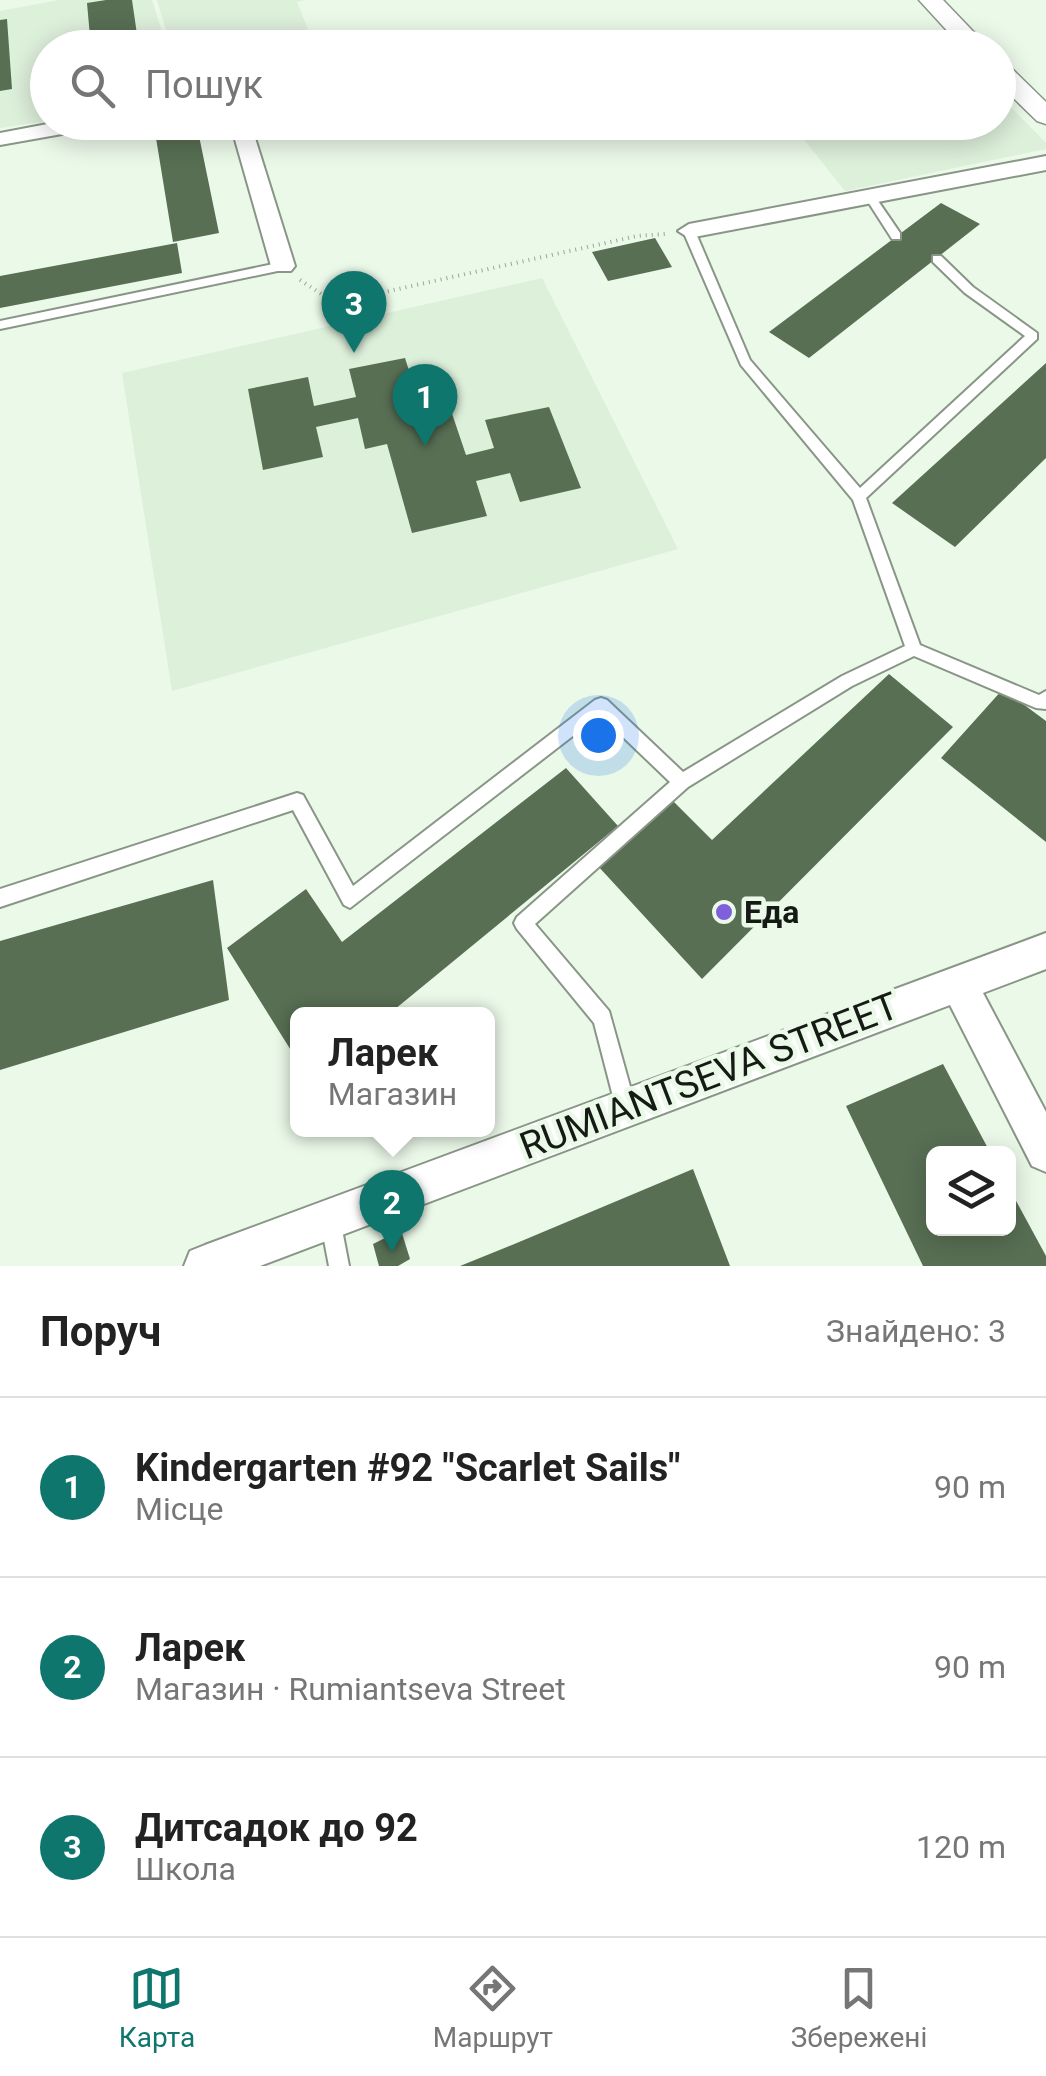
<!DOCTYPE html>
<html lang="uk">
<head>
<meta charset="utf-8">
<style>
  body { margin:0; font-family:Roboto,sans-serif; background:#f2f2f2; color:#222 }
  .controls { position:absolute; right:30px; bottom:30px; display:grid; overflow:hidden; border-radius:15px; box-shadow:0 5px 25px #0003 }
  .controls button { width:90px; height:90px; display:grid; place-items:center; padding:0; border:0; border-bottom:2px solid #e0e0e0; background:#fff; color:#222; font:50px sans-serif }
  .you { position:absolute; left:598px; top:735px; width:35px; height:35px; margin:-25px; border:8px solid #fff; border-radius:50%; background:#1a73e8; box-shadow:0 0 0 15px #1a73e833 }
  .badge { display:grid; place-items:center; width:65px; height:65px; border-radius:50%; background:#0f766e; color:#fff; font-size:32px; font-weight:700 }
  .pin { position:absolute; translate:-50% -82px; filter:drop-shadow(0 2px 5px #0008) }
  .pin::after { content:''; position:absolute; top:52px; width:35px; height:30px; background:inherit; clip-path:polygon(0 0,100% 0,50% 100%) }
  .popup { position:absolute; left:290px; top:1007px; width:205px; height:130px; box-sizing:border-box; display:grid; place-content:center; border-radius:15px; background:#fff; filter:drop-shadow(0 2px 8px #0005); font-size:32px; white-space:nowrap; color:#767676 }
  .popup b { font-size:38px; color:#222 }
  .popup::after { content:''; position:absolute; left:50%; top:100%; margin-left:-20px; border:20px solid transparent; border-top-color:#fff }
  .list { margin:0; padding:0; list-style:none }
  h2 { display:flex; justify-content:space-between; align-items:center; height:130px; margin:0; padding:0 40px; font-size:42px }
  h2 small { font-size:32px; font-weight:400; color:#767676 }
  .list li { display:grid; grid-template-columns:65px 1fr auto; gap:30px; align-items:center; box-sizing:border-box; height:180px; padding:0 40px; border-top:2px solid #e0e0e0 }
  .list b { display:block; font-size:38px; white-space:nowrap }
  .list p { margin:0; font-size:32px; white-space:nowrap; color:#767676 }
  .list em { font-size:32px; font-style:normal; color:#767676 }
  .icon { flex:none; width:55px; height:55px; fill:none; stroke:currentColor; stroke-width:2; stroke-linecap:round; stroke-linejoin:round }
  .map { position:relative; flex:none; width:1046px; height:1266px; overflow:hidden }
  .search { position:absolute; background:#fff; box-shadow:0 5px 25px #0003; left:30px; right:30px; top:30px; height:110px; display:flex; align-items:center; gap:25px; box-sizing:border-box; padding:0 35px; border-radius:55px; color:#767676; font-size:38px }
  .sheet { height:670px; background:#fff }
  nav { display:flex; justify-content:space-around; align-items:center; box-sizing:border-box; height:140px; border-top:2px solid #e0e0e0; background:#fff; font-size:28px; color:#767676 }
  nav a { display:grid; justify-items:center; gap:5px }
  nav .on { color:#0f766e }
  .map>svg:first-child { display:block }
</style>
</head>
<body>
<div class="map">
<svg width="1046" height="1266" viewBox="0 0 1046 1266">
  <rect width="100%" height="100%" fill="#ebf9e9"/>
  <path fill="#ddf0da" d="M59,0H152L167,47L48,48L47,121L0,128V11Z
    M157,0H306L297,2L315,47H171Z
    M999,95L1046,143V149L845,191L791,123L998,122Z
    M542,278L678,549L172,691L122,373Z"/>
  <path fill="#586f54" d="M106,0H132L139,48H91L87,3Z
    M7,19L12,89L0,91V20Z
    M931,122H983L991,131L948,140Z
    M198,131L219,233L173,242L156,138Z
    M941,203L980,224L809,358L769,332Z
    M655,238L672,267L608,281L592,252Z
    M177,243L182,273L0,308V276Z
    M405,358L416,393L443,387L466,455L494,448L485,420L549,407L581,488L520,502L510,473L476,481L487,516L412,533L387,444L365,449L358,418L316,427L323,457L263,470L248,389L308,377L314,406L356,397L349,369Z
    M1046,363V458L955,547L892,503Z
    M889,674L953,727L702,979L597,865L671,799L712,840Z
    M1003,689L1046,721V842L941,758Z
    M566,768L618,826L389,1014H297V1060L227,948L306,889L342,942Z
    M213,880L229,1000L0,1070V941Z
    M943,1064L991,1154H934V1228H1008V1186L1046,1256V1266H923L846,1106Z
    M693,1169L730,1266H460L512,1245Z
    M401,1230L410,1259L398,1266H379L373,1244Z"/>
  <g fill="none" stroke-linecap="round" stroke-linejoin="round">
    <defs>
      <path id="service" d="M870,194L874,195L900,233V239H892L865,197Z
        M689,227L695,231L750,360L860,488L1025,336L965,293L933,262V256H941L973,287L1037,333V339L866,498L920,645L1039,695L1046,691V709L1036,708L914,656L852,686L688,787L535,924L609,1011L636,1108L633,1115L626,1118L619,1115L616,1108L594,1023L517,929L514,923L517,917L670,782L600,715L350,908L344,905L293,810L0,907V889L297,793L303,795L353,886L595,700L601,698L607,700L683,772L842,676L905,646L853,500L741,365L683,231Z
        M283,262L287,263V269L0,329V321Z
        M330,1209L337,1212L340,1219L349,1266H329L320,1219L323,1212Z"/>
      <path id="minor" d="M58,122H106L96,128L0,145V133Z
        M230,122H250L295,266L291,271H275L271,266Z
        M1046,156V170L689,238L678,231L689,224Z
        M1046,933V969L983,993L1046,1112V1172L1032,1166L950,1005L260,1266H184L190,1251L205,1245Z"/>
      <path id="tertiary" d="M919,0H943L989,48H963Z
        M998,62L1007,64L1046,102V124L1037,121L998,83Z"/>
    </defs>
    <use href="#service" stroke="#899687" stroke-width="4"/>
    <use href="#minor" stroke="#899687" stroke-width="4"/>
    <use href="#tertiary" stroke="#899687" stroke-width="3"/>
    <path stroke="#9ba69a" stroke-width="4" stroke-dasharray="1 5" stroke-linecap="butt" d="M300,280L335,303L637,236L665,234"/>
    <use href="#service" fill="#fff" fill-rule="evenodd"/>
    <use href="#minor" fill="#fff" fill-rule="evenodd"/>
    <use href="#tertiary" fill="#fff" fill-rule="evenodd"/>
  </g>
  <circle fill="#7e60db" stroke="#ebf9e9" stroke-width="4" cx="724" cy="912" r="10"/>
  <g text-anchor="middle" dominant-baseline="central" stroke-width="9" stroke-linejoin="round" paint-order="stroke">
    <g font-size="32" font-weight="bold" fill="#151a15" stroke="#ebf9e9" text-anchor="start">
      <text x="744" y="912">Еда</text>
    </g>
    <g font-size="38" fill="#151a15" stroke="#ebf9e9">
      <text transform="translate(709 1076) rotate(-21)">RUMIANTSEVA STREET</text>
    </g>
  </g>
</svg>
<div class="controls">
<button><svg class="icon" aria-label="layers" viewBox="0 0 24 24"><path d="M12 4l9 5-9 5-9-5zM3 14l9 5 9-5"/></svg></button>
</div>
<div class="you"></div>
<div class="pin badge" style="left:425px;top:446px">1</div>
<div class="pin badge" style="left:392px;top:1252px">2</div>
<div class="popup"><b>Ларек</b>Магазин</div>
<div class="pin badge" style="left:354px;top:353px">3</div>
<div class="search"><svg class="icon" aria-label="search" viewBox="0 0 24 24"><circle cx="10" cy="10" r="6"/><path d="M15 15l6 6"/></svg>Пошук</div>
</div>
<section class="sheet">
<h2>Поруч<small>Знайдено: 3</small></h2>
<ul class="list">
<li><span class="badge">1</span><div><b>Kindergarten #92 &quot;Scarlet Sails&quot;</b><p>Місце</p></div><em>90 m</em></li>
<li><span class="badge">2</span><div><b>Ларек</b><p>Магазин · Rumiantseva Street</p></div><em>90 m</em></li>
<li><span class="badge">3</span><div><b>Дитсадок до 92</b><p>Школа</p></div><em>120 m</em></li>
</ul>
</section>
<nav>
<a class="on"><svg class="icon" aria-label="map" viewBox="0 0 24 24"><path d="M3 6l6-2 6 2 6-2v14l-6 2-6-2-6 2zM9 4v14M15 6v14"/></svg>Карта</a>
<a><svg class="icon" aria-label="directions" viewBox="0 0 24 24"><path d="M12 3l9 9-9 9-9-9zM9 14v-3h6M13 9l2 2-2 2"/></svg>Маршрут</a>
<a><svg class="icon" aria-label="saved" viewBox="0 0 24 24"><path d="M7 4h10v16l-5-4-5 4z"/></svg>Збережені</a>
</nav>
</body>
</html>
